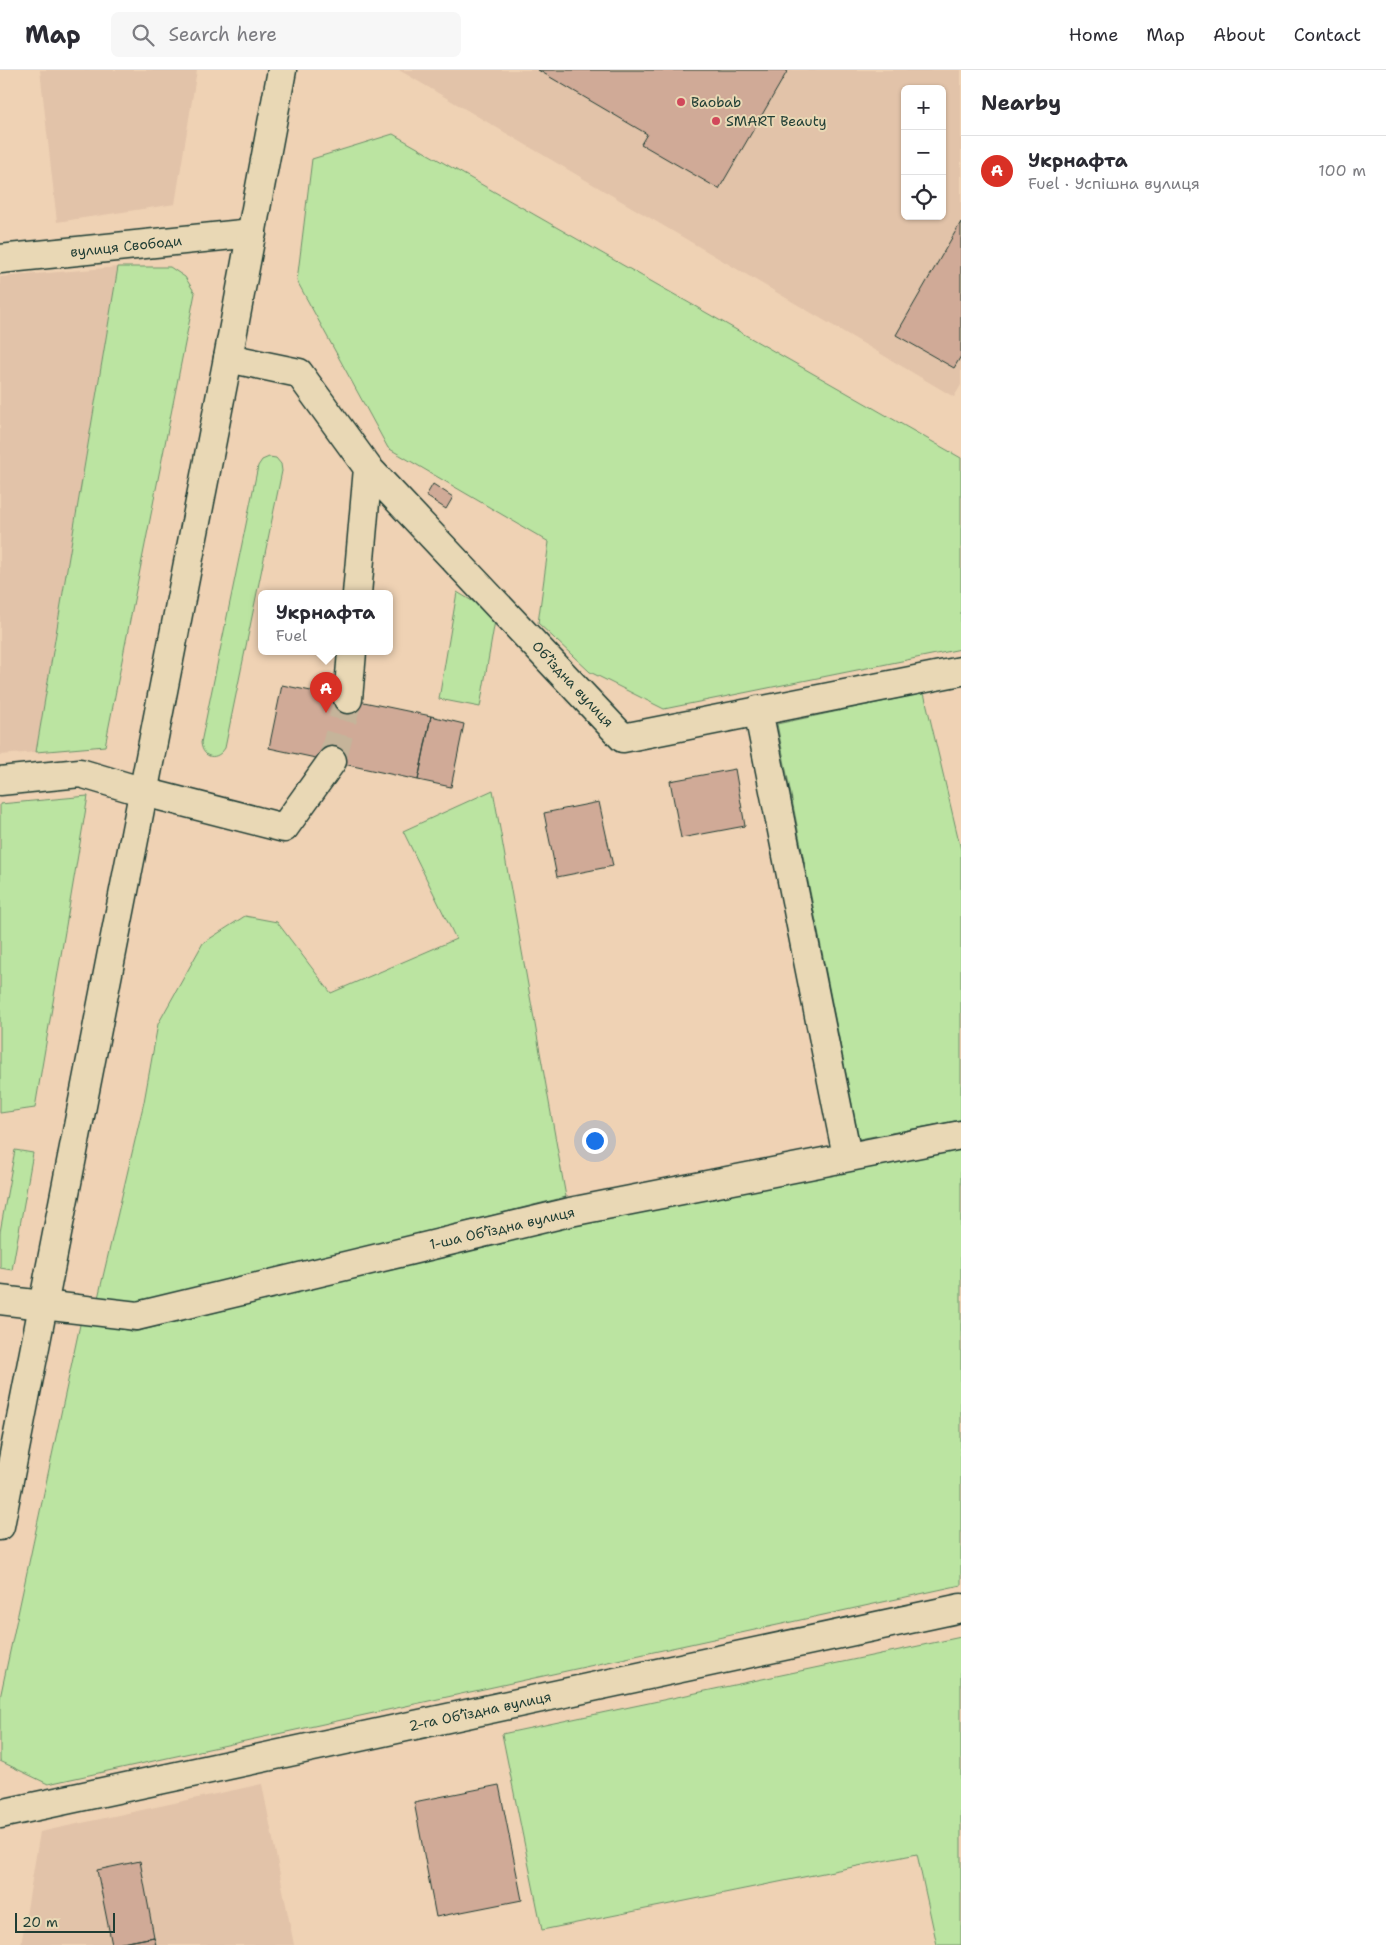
<!DOCTYPE html>
<html lang="en">
<head>
<meta charset="utf-8">
<style>
  body { margin:0; font-family:"Shantell Sans",sans-serif; background:#f7f7f7; color:#2b2b33 }
  .controls { position:absolute; right:15px; top:15px; display:grid; overflow:hidden; border-radius:8px; box-shadow:0 1px 4px #0004 }
  .controls button { width:45px; height:45px; display:grid; place-items:center; padding:0; border:0; border-bottom:1px solid #e1e1e2; background:#fff; color:#2b2b33; font:25px sans-serif }
  .scale { position:absolute; left:15px; bottom:12px; width:100px; box-sizing:border-box; padding-left:5px; border:2px solid #1f3d34; border-top:0; font-size:14px; line-height:18px; white-space:nowrap; color:#1f3d34; -webkit-text-stroke:4px #e9d8b5; paint-order:stroke }
  .you { position:absolute; left:594px; top:1070px; width:18px; height:18px; margin:-12px; border:4px solid #fff; border-radius:50%; background:#1a73e8; box-shadow:0 0 0 8px #1a73e833 }
  .badge { display:grid; place-items:center; width:32px; height:32px; border-radius:50%; background:#d93025; color:#fff; font-size:16px; font-weight:700 }
  .pin { position:absolute; translate:-50% -41px; filter:drop-shadow(0 1px 2px #0008) }
  .pin::after { content:''; position:absolute; top:26px; width:18px; height:15px; background:inherit; clip-path:polygon(0 0,100% 0,50% 100%) }
  .popup { position:absolute; left:258px; top:520px; width:135px; height:65px; box-sizing:border-box; display:grid; place-content:center; border-radius:8px; background:#fff; filter:drop-shadow(0 1px 4px #0005); font-size:16px; white-space:nowrap; color:#7c7c81 }
  .popup b { font-size:19px; color:#2b2b33 }
  .popup::after { content:''; position:absolute; left:50%; top:100%; margin-left:-10px; border:10px solid transparent; border-top-color:#fff }
  .list { margin:0; padding:0; list-style:none }
  h2 { display:flex; justify-content:space-between; align-items:center; height:65px; margin:0; padding:0 20px; font-size:21px }
  h2 small { font-size:16px; font-weight:400; color:#7c7c81 }
  .list li { display:grid; grid-template-columns:32px 1fr auto; gap:15px; align-items:center; box-sizing:border-box; height:70px; padding:0 20px; border-top:1px solid #e1e1e2 }
  .list b { display:block; font-size:19px; white-space:nowrap }
  .list p { margin:0; font-size:16px; white-space:nowrap; color:#7c7c81 }
  .list em { font-size:16px; font-style:normal; color:#7c7c81 }
  .icon { flex:none; width:28px; height:28px; fill:none; stroke:currentColor; stroke-width:2; stroke-linecap:round; stroke-linejoin:round }
  .map { position:relative; flex:none; width:961px; height:1875px; overflow:hidden }
  header { display:flex; align-items:center; gap:30px; box-sizing:border-box; height:70px; padding:0 25px; background:#fff; border-bottom:1px solid #e1e1e2 }
  header strong { font-size:24px }
  nav { display:flex; gap:28px; margin-inline-start:auto; font-size:18px }
  .search { width:350px; height:45px; background:#f7f7f7; display:flex; align-items:center; gap:12px; box-sizing:border-box; padding:0 18px; border-radius:8px; color:#7c7c81; font-size:19px }
  main { display:flex }
  aside { flex:1; background:#fff }
  .map>svg:first-child { display:block }
</style>
</head>
<body>
<header>
<strong>Map</strong>
<div class="search"><svg class="icon" aria-label="search" viewBox="0 0 24 24"><circle cx="10" cy="10" r="6"/><path d="M15 15l6 6"/></svg>Search here</div>
<nav><a>Home</a><a>Map</a><a>About</a><a>Contact</a></nav>
</header>
<main>
<div class="map">
<svg width="961" height="1875" viewBox="0 0 961 1875">
  <rect width="100%" height="100%" fill="#efd2b4"/>
  <filter id="ink" filterUnits="userSpaceOnUse"><feTurbulence type="fractalNoise" baseFrequency=".02" numOctaves="2"/><feDisplacementMap in="SourceGraphic" scale="10" xChannelSelector="R" yChannelSelector="G"/><feConvolveMatrix kernelMatrix="1 2 1 2 8 2 1 2 1" color-interpolation-filters="sRGB"/></filter>
  <g filter="url(#ink)">
    <path fill="#e2c3a9" fill-rule="evenodd" d="M40,0H197L175,134L57,152Z
      M399,0H961V315L954,327ZM905,19H942V146H905Z
      M118,197L36,682L0,685V207Z
      M262,1714L294,1875H21L40,1762Z"/>
    <path fill="#bbe4a1" stroke="#6d906a" d="M393,64L961,388V579L664,639L590,602L538,553L549,472L388,378L297,211L312,89Z
      M118,197H170L185,207L195,223L105,676L36,682Z
      M269,387L276,388L281,394L282,401L225,678C217,691 203,689 201,673L258,396L262,390Z
      M457,522L496,545L480,637L439,629Z
      M924,623L961,780V1050L859,1069L777,654Z
      M493,720L566,1127L137,1233L98,1228L144,1032L158,954L203,873L245,846L277,852L331,923L456,869L403,761Z
      M88,726L35,1038L0,1043V734Z
      M961,1079V1515L48,1714L0,1691V1628L81,1250L134,1262L573,1155Z
      M15,1080L33,1083L12,1200L0,1198V1162Z
      M961,1567V1875H937L917,1784L542,1860L502,1664Z"/>
    <path fill="#d0aa97" stroke="#1f3d34" d="M538,0H788L719,119L641,74L647,64Z
      M961,152V286L954,298L896,265Z
      M433,414L453,427L446,439L426,426Z
      M282,615L431,646L418,710L269,678Z
      M431,646L464,654L451,717L418,710Z
      M735,699L745,756L681,768L670,711Z
      M599,732L613,796L557,807L544,743Z
      M499,1715L522,1830L436,1847L414,1732Z
      M140,1791L154,1867L112,1875L97,1800Z
      M154,1867L156,1875H112Z"/>
    <g fill="none" stroke-linecap="round" stroke-linejoin="round">
      <path stroke="#c5b49a" stroke-width="28" stroke-dasharray="28 14" stroke-linecap="butt" d="M332,691L348,629"/>
      <defs>
        <path id="minor" d="M0,189L252,163
          M228,288L299,303L368,398L623,668L961,601
          M357,524L368,398
          M348,629L352,582
          M758,640L847,1086
          M0,711L80,703L144,722L284,758L332,691
          M0,1230L137,1246L570,1142L961,1065
          M0,1744L961,1538"/>
        <path id="major" d="M0,1456L228,288L282,0"/>
      </defs>
      <use href="#minor" stroke="#1f3d34" stroke-width="31"/>
      <use href="#major" stroke="#1f3d34" stroke-width="31"/>
      <use href="#minor" stroke="#e9d8b5" stroke-width="28"/>
      <use href="#major" stroke="#e9d8b5" stroke-width="28"/>
    </g>
  </g>
  <g fill="#d1495b" stroke="#e9d8b5" stroke-width="2">
    <circle cx="681" cy="32" r="5"/>
    <circle cx="716" cy="51" r="5"/>
  </g>
  <g text-anchor="middle" dominant-baseline="central" stroke-width="4" stroke-linejoin="round" paint-order="stroke">
    <g font-size="14" fill="#1f3d34" stroke="#e9d8b5" text-anchor="start">
      <text x="691" y="32">Baobab</text>
      <text x="726" y="51">SMART Beauty</text>
    </g>
    <g font-size="14" fill="#1f3d34" stroke="#e9d8b5">
      <text transform="translate(126 176) rotate(-6)">вулиця Свободи</text>
      <text transform="translate(573 614) rotate(47)">Обʼїздна вулиця</text>
      <text transform="translate(502 1158) rotate(-13)">1-ша Обʼїздна вулиця</text>
      <text transform="translate(480 1641) rotate(-12)">2-га Обʼїздна вулиця</text>
    </g>
  </g>
</svg>
<div class="controls">
<button>+</button>
<button>−</button>
<button><svg class="icon" aria-label="locate" viewBox="0 0 24 24"><circle cx="12" cy="12" r="6"/><path d="M12 2v4M12 18v4M2 12h4M18 12h4"/></svg></button>
</div>
<div class="scale">20 m</div>
<div class="you"></div>
<div class="pin badge" style="left:326px;top:643px">A</div>
<div class="popup"><b>Укрнафта</b>Fuel</div>
</div>
<aside>
<h2>Nearby<small></small></h2>
<ul class="list">
<li><span class="badge">A</span><div><b>Укрнафта</b><p>Fuel · Успішна вулиця</p></div><em>100 m</em></li>
</ul>
</aside>
</main>
</body>
</html>
